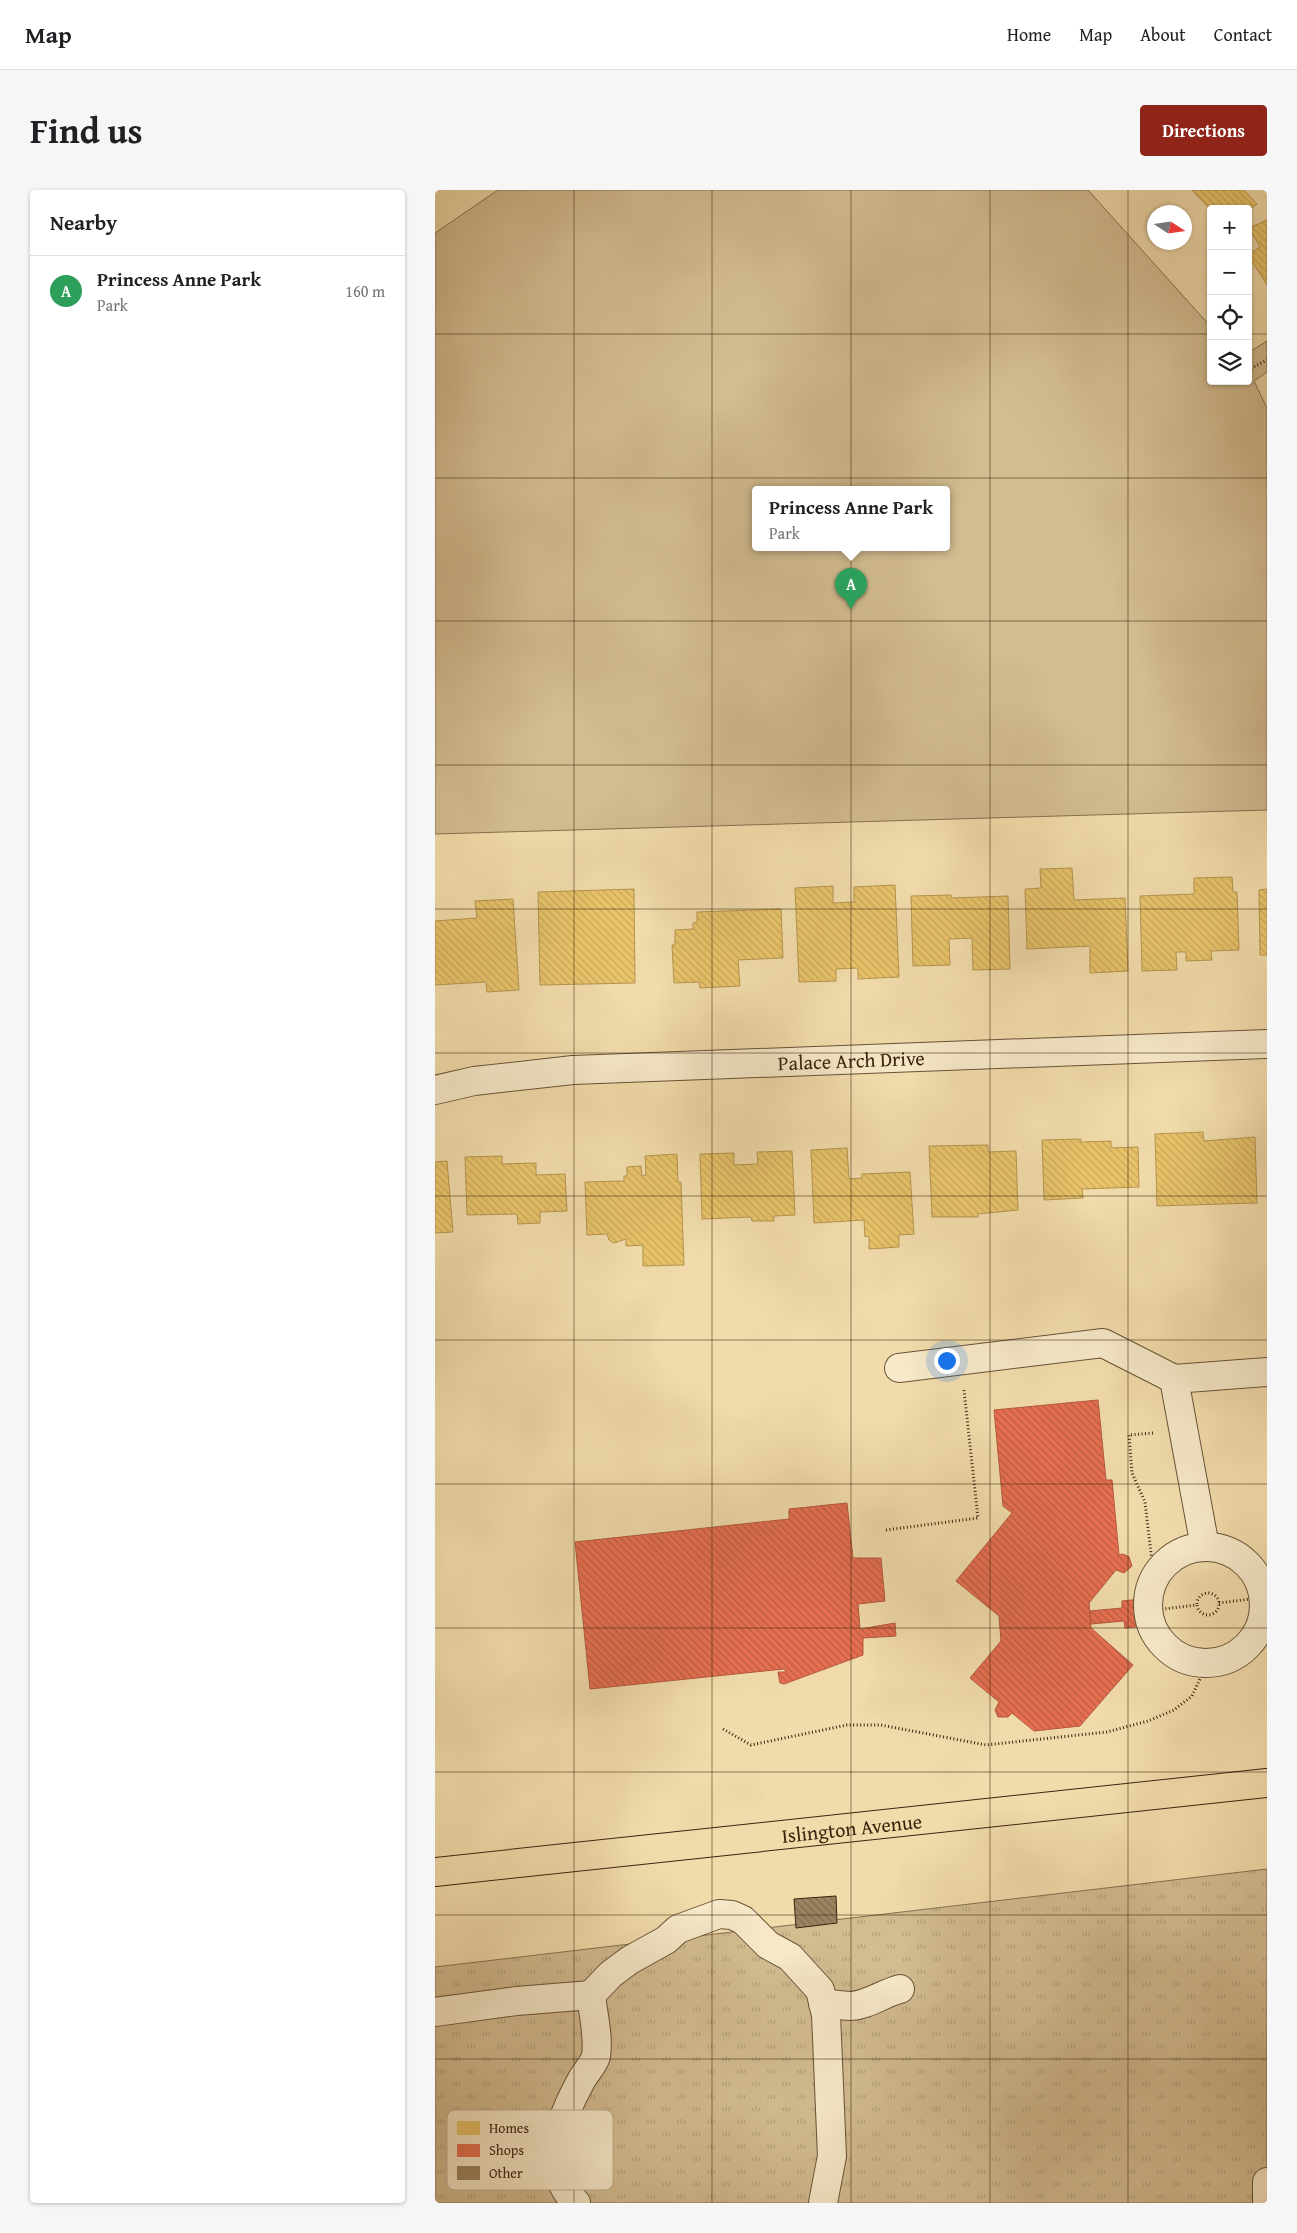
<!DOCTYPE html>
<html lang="en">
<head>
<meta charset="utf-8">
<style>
  body { margin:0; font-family:"Gentium Book Plus",serif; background:#f6f6f6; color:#202124 }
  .controls { position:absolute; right:15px; top:15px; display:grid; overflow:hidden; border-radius:5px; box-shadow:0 1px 4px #0004 }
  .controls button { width:45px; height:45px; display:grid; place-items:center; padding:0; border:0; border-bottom:1px solid #e0e0e0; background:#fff; color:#202124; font:25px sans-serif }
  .compass { position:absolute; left:712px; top:15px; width:45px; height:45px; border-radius:50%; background:#fff; box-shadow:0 1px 4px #0004; rotate:102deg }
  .you { position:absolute; left:511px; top:1170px; width:18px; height:18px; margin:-12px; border:4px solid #fff; border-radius:50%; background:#1a73e8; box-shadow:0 0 0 8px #1a73e833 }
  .badge { display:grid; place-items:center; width:32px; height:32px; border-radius:50%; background:#8f2418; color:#fff; font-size:16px; font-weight:700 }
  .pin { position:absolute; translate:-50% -41px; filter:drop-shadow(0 1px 2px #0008) }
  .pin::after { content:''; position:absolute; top:26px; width:18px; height:15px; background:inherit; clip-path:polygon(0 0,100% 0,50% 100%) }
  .popup { position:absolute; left:317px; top:296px; width:198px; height:65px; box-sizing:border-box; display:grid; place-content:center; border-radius:5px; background:#fff; filter:drop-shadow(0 1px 4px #0005); font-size:16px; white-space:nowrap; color:#757577 }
  .popup b { font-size:19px; color:#202124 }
  .popup::after { content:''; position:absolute; left:50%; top:100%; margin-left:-10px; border:10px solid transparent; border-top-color:#fff }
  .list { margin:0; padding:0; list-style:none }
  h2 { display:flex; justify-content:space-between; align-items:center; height:65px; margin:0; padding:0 20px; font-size:21px }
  h2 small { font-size:16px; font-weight:400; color:#757577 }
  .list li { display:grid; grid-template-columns:32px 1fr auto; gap:15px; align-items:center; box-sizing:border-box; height:70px; padding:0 20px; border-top:1px solid #e0e0e0 }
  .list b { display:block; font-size:19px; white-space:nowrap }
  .list p { margin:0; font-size:16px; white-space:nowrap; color:#757577 }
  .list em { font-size:16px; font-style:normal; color:#757577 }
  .icon { flex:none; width:28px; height:28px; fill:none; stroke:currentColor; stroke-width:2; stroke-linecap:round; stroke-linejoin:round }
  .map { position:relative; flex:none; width:832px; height:2013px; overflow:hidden; border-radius:5px }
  header { display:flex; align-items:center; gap:30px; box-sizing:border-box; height:70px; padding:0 25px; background:#fff; border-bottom:1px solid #e0e0e0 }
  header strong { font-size:24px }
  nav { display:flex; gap:28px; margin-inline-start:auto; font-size:18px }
  .intro { display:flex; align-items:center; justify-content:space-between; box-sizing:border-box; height:120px; padding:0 30px }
  h1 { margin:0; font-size:35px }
  .button { padding:12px 22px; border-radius:5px; background:#8f2418; color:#fff; font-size:18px; font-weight:700 }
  main { display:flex; gap:30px; padding:0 30px }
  aside { flex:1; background:#fff; border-radius:5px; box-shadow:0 1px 4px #0004 }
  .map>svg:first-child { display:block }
</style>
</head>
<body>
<header>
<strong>Map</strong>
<nav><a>Home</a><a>Map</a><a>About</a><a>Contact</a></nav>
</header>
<div class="intro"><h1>Find us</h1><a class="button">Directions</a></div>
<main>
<aside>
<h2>Nearby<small></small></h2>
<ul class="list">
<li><span class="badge" style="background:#2e9e5b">A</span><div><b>Princess Anne Park</b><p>Park</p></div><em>160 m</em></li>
</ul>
</aside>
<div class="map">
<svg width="832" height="2013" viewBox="0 0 832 2013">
  <defs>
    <pattern id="grass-tufts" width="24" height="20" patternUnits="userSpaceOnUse" patternTransform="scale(1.25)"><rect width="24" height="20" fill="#d2bc90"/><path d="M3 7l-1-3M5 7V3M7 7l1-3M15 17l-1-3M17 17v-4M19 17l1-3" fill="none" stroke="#b5a17b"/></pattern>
    <pattern id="homes-back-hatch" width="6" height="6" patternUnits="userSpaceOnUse" patternTransform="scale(1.25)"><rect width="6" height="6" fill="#e9c46a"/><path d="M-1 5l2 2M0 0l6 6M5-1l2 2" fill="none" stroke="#c9a85b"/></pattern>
    <pattern id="shops-back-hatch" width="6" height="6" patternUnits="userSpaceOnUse" patternTransform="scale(1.25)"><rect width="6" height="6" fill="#e76f51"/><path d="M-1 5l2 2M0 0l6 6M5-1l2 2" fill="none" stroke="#bc5b42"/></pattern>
    <pattern id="building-back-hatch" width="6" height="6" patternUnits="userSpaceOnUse" patternTransform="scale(1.25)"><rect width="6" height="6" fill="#9a8360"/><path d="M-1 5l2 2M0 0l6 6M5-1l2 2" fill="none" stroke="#7f6b4e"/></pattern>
  </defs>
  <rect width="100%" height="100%" fill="#f1dbaa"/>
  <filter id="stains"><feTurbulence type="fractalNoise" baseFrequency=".004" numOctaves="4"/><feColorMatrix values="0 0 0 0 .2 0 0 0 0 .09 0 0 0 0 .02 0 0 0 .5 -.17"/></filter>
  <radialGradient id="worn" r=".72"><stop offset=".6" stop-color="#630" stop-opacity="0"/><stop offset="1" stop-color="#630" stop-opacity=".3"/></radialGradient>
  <path fill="url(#grass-tufts)" stroke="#867050" d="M832,1679V2013H0V1777Z"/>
  <path fill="#d2bc90" stroke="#867050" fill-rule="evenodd" d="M63,0H653L776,137V191H813V163L832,151V182L819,191L832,218V620L0,644V43ZM321,300H511V358H321Z"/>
  <path fill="url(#homes-back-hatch)" stroke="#b5944f" d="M757,0H809L822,14L813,21V19L776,20Z
    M832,30V95L813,65L825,57L814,38Z
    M637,678L639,710L690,708L693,781L655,783V756L592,759L590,699L606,698L605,679Z
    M797,687L798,702H802L804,760L776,761L777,770L751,771V762H741L742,780L707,781L705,706L759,704V688Z
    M460,695L464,787L423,789V778L401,779V791L364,792L360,698L398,696V713L419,712V697Z
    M199,699L200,793L105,795L103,702Z
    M832,699V765H825L824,700Z
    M516,705V708L573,706L575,779L538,780L537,748L514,749L515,775L478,776L476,706Z
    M78,709L84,800L52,802L51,792L0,795V731L42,728L40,711Z
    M346,719L348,768L303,770L305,796L265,798L264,792L239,793L237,755H240V740L258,739V733L262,732V722Z
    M768,942L769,951L820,947L822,1013L722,1016L720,944Z
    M646,949V952L676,951V958L703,957L704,997L647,999L648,1008L609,1010L607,950Z
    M553,955V962L581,961L583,1020L543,1024V1027H497L494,956Z
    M412,958L414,989L427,988V984L475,982L479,1044L464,1045V1057L434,1059V1046L430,1047L429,1030L379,1033L376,960Z
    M357,961L360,1025L339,1026V1031H317L316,1027L267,1029L265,964L299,963V975L323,974L322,962Z
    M242,964L243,992H246L249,1075L208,1076V1055L191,1056V1049L179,1053L174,1050L172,1044L152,1045L150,992L189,991V986H192V977L206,976L207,986L211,985L210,966Z
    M67,966V974L101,973V985L130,984L132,1021L105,1022V1033L83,1034L82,1024L32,1025L30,967Z
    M12,971L18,1042L0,1043V972Z"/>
  <path fill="url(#shops-back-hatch)" stroke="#b3583d" d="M663,1210L671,1290H677L684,1365L688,1364L694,1367L697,1376L689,1383L681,1380L654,1413L656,1438L698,1475L645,1536L599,1541L577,1523L573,1527H563L560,1520L564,1512L535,1488L566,1451L564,1426L521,1391L577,1323L568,1316L559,1220Z
    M412,1313L418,1368H446L450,1411L423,1414L425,1439L460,1433L461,1446L428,1448V1465L349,1494L345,1493L343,1482H351L349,1479L155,1499L140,1352L354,1329V1319Z
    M724,1407L727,1434L690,1438L689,1431L656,1434L655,1421L687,1418V1411Z"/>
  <path fill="url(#building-back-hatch)" stroke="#3b240f" d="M401,1706L402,1733L361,1738L359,1709Z"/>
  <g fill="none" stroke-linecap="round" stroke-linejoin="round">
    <defs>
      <g id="minor">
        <path id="s1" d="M0,900L39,891L138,880L832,854"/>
        <path d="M464,1178L668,1153L739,1189"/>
        <circle cx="771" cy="1415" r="58"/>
        <path d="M770,1357L739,1189L832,1182"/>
        <path d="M388,1813C397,1814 407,1816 416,1816C433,1815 449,1803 465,1799"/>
        <path d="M0,1822L82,1811L156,1805"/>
        <path d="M832,1992V2011"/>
        <path d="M141,2013C105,1975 125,1929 147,1889C151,1882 159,1874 161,1866C164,1847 158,1824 156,1805L176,1784L195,1770L231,1750L243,1739L284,1724L297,1725L308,1730L333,1755L355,1767L385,1800L391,1825L397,1966L388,2013"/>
      </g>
      <g id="major">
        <path id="s2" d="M0,1682L832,1593"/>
      </g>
    </defs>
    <use href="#minor" stroke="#685236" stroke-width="30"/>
    <use href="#major" stroke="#3b240f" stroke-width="30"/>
    <path stroke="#3b240f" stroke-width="3" stroke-dasharray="1 2.5" stroke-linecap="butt" d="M813,180L832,170
      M718,1243L694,1245L697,1283L710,1312L719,1389
      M451,1340L543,1328L529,1200
      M762 1414a11 11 0 1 1 22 0a11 11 0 1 1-22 0Z
      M784,1413L815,1409L829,1410
      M713,1421L761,1415
      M288,1539L316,1555L412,1535H446L551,1555L672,1542L713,1531L739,1520L757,1506L772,1474"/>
    <use href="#minor" stroke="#f6e8c8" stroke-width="28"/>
    <use href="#major" stroke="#f1dbaa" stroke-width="28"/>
  </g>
  <path fill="none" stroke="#3b240f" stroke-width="1" stroke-opacity="0.55" d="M139,0V2013M277,0V2013M416,0V2013M555,0V2013M693,0V2013M0,144H776M813,144H832M0,288H832M0,431H832M0,575H832M0,719H832M0,863H832M0,1006H832M0,1150H832M0,1294H832M0,1438H832M0,1582H832M0,1725H832M0,1869H832"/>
  <g text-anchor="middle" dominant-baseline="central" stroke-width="5" stroke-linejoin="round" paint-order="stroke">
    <g font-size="20" fill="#3b240f" stroke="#f6e8c8">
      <text stroke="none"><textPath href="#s1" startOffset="418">Palace Arch Drive</textPath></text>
      <text stroke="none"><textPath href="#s2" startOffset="419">Islington Avenue</textPath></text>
    </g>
  </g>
  <rect x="12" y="1920" width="166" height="80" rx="8" fill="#f6e8c8" stroke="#bead90" stroke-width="1"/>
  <rect x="22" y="1931" width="23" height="14" fill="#e9c46a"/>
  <rect x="22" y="1954" width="23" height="13" fill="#e76f51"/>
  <rect x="22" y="1976" width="23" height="14" fill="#9a8360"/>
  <g font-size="14" fill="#3b240f">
    <text x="54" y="1943">Homes</text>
    <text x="54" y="1965">Shops</text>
    <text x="54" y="1988">Other</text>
  </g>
  <rect width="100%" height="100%" filter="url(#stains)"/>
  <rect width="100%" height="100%" fill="url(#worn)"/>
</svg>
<div class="controls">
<button>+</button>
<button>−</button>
<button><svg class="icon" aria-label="locate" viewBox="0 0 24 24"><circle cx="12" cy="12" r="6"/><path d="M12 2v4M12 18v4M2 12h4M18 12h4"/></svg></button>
<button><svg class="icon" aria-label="layers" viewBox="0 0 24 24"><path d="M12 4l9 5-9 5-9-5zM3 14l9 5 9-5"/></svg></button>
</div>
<svg class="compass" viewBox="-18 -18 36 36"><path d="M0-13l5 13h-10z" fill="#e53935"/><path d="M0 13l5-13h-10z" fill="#757577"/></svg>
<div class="you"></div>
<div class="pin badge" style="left:416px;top:419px;background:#2e9e5b">A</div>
<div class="popup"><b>Princess Anne Park</b>Park</div>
</div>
</main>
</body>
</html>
